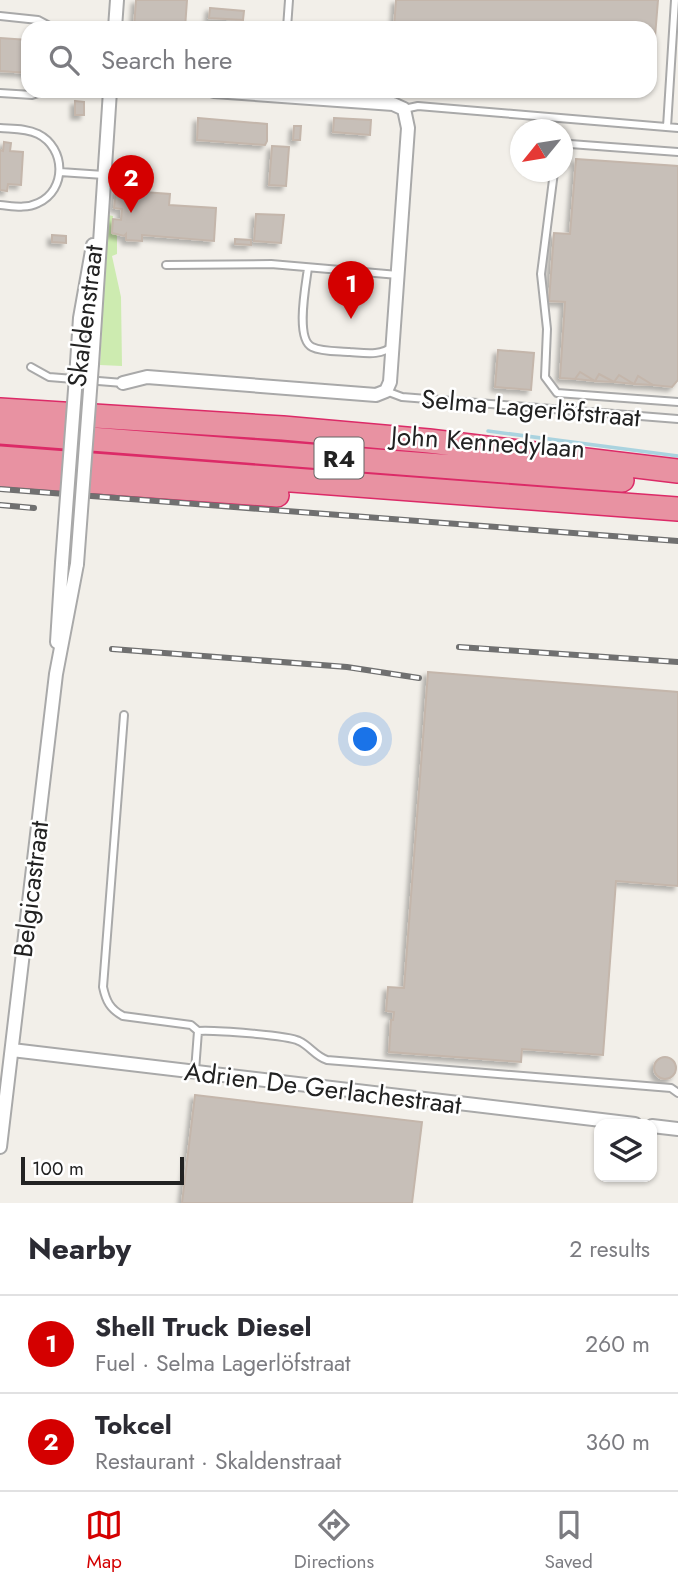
<!DOCTYPE html>
<html lang="en">
<head>
<meta charset="utf-8">
<style>
  body { margin:0; font-family:Jost,sans-serif; background:#f7f7f7; color:#2b2b33 }
  .controls { position:absolute; right:21px; bottom:21px; display:grid; overflow:hidden; border-radius:14px; box-shadow:0 2px 5px #0004 }
  .controls button { width:63px; height:63px; display:grid; place-items:center; padding:0; border:0; border-bottom:2px solid #e1e1e2; background:#fff; color:#2b2b33; font:35px sans-serif }
  .compass { position:absolute; left:510px; top:119px; width:63px; height:63px; border-radius:50%; background:#fff; box-shadow:0 2px 5px #0004; rotate:240deg }
  .scale { position:absolute; left:21px; bottom:18px; width:163px; box-sizing:border-box; padding-left:7px; border:4px solid #222; border-top:0; font-size:19px; line-height:24px; white-space:nowrap; color:#222; -webkit-text-stroke:5px #fff; paint-order:stroke }
  .you { position:absolute; left:366px; top:740px; width:24px; height:24px; margin:-18px; border:5px solid #fff; border-radius:50%; background:#1a73e8; box-shadow:0 0 0 10px #1a73e833 }
  .badge { display:grid; place-items:center; width:46px; height:46px; border-radius:50%; background:#d40000; color:#fff; font-size:23px; font-weight:700 }
  .pin { position:absolute; translate:-50% -58px; filter:drop-shadow(0 2px 4px #0008) }
  .pin::after { content:''; position:absolute; top:37px; width:24px; height:21px; background:inherit; clip-path:polygon(0 0,100% 0,50% 100%) }
  .list { margin:0; padding:0; list-style:none }
  h2 { display:flex; justify-content:space-between; align-items:center; height:91px; margin:0; padding:0 28px; font-size:30px }
  h2 small { font-size:23px; font-weight:400; color:#7c7c81 }
  .list li { display:grid; grid-template-columns:46px 1fr auto; gap:21px; align-items:center; box-sizing:border-box; height:98px; padding:0 28px; border-top:2px solid #e1e1e2 }
  .list b { display:block; font-size:26px; white-space:nowrap }
  .list p { margin:0; font-size:23px; white-space:nowrap; color:#7c7c81 }
  .list em { font-size:23px; font-style:normal; color:#7c7c81 }
  .icon { flex:none; width:38px; height:38px; fill:none; stroke:currentColor; stroke-width:2; stroke-linecap:round; stroke-linejoin:round }
  .map { position:relative; flex:none; width:678px; height:1203px; overflow:hidden }
  .search { position:absolute; background:#fff; box-shadow:0 2px 5px #0004; left:21px; right:21px; top:21px; height:77px; display:flex; align-items:center; gap:18px; box-sizing:border-box; padding:0 24px; border-radius:21px; color:#7c7c81; font-size:26px }
  .sheet { height:287px; background:#fff }
  nav { display:flex; justify-content:space-around; align-items:center; box-sizing:border-box; height:98px; border-top:2px solid #e1e1e2; background:#fff; font-size:19px; color:#7c7c81 }
  nav a { display:grid; justify-items:center; gap:4px }
  nav .on { color:#d40000 }
  .map>svg:first-child { display:block }
</style>
</head>
<body>
<div class="map">
<svg width="678" height="1203" viewBox="0 0 678 1203">
  <defs>
    <filter id="shadow"><feDropShadow dx="-4" dy="4" stdDeviation="2" flood-color="#0004"/></filter>
  </defs>
  <rect width="100%" height="100%" fill="#f2efe9"/>
  <path fill="#cdebb0" d="M108,215L113,216L112,234L117,235V254L112,256L121,297L122,366L100,365Z"/>
  <g fill="none" stroke-linecap="round" stroke-linejoin="round">
    <path stroke="#aad3df" stroke-width="3.5" d="M488,431L678,456"/>
  </g>
  <path fill="#c7bfb8" stroke="#c4b6ab" stroke-width="2" filter="url(#shadow)" d="M136,0H187L185,28H134Z
    M396,0H658L651,86L650,28H394Z
    M210,8L244,11L243,20L209,18Z
    M0,38L28,40V73L0,71Z
    M75,101L84,102V115H75Z
    M198,118L267,124V141L265,145L197,140Z
    M334,118L371,120L370,135L333,132Z
    M294,126H301L300,140H293Z
    M4,142L11,143L10,151L23,152L21,185L8,184L7,191L0,190V150L3,151Z
    M272,146L289,147L286,186L269,185Z
    M576,159L678,166V380L672,387L653,385L638,376L634,384L619,375L614,382L599,374L595,381L580,372L575,379L560,378L565,302L549,301L554,233L570,234Z
    M116,190L170,194L169,205L216,208L214,241L142,235V241L126,240V234L124,236L112,233L113,219L121,220L122,209L114,208Z
    M256,214L284,215L281,243L254,241Z
    M52,235L66,236V243L52,242Z
    M235,239L251,240V245L235,244Z
    M498,350L534,353L531,390L495,387Z
    M580,372L595,381L575,379Z
    M599,374L614,382L595,381Z
    M619,375L634,384L614,382Z
    M638,376L653,385L634,384Z
    M428,672L678,692V886L616,881L603,1055L522,1049L521,1062L389,1052L391,1020H393L394,1012L386,1011L388,987L404,988Z
    M654 1068a11 11 0 1 1 22 0a11 11 0 1 1-22 0Z
    M195,1095L422,1122L412,1203H182Z"/>
  <g fill="none" stroke-linecap="round" stroke-linejoin="round">
    <defs>
      <path id="lane" d="M0,16L38,20L53,28
        M287,28L289,0
        M0,93L32,95L45,91
        M404,109L418,106L678,128
        M667,127L675,0
        M0,128C12,129 26,128 38,134C66,148 67,190 38,203C26,209 13,206 0,205
        M562,150L570,144L678,152
        M60,172L104,175
        M554,172L541,274L547,329L545,377L557,393L678,402
        M166,265L271,264L398,275
        M308,268C306,284 295,339 312,347C322,352 339,351 350,352C365,353 381,356 393,346
        M31,367L49,377L123,383
        M386,391L402,397L678,419
        M124,715L103,987C106,1001 110,1009 123,1016L191,1025L198,1031L195,1071
        M198,1031C214,1030 288,1035 299,1041C310,1046 315,1056 327,1060L671,1088L678,1093"/>
      <path id="street" d="M115,28L117,0
        M77,363L80,318L93,245
        M92,364L110,91
        M123,383L147,377L376,395L386,391L390,382L408,128L404,109L393,104L214,91
        M57,642L62,563
        M12,1050L635,1124
        M652,1126L678,1129
        M0,1147L56,674L77,564"/>
      <path id="highway" d="M0,410L283,428L429,441L678,471
        M0,432L622,480
        M0,458L678,509
        M0,475L277,495"/>
    </defs>
    <use href="#lane" stroke="#a9a9a9" stroke-width="10"/>
    <use href="#street" stroke="#a9a9a9" stroke-width="16"/>
    <use href="#highway" stroke="#dc2a67" stroke-width="26"/>
    <use href="#lane" stroke="#fff" stroke-width="6"/>
    <use href="#street" stroke="#fff" stroke-width="12"/>
    <use href="#highway" stroke="#e892a2" stroke-width="23"/>
    <defs>
      <path id="rail" d="M0,489L678,541
        M0,505L34,508
        M459,647L678,662
        M112,649L347,667L419,678"/>
    </defs>
    <use href="#rail" stroke="#707070" stroke-width="6"/>
    <use href="#rail" stroke="#fff" stroke-width="3.5" stroke-dasharray="10" stroke-linecap="butt"/>
    <defs>
      <path id="street-bridge" d="M62,563L77,363
        M77,564L92,364"/>
    </defs>
    <use href="#street-bridge" stroke="#a9a9a9" stroke-width="16" stroke-linecap="butt"/>
    <use href="#street-bridge" stroke="#fff" stroke-width="12"/>
  </g>
  <g text-anchor="middle" dominant-baseline="central" stroke-width="5" stroke-linejoin="round" paint-order="stroke">
    <rect fill="#fff" stroke="#646464" stroke-width="2" x="314.5" y="437.5" width="49" height="41" rx="5"/>
    <g font-size="24" font-weight="bold" fill="#222">
      <text x="339" y="458">R4</text>
    </g>
    <g font-size="26" fill="#222" stroke="#fff">
      <text transform="translate(85 316) rotate(-83)">Skaldenstraat</text>
      <text transform="translate(531 408) rotate(5)">Selma Lagerlöfstraat</text>
      <text transform="translate(488 442) rotate(4)">John Kennedylaan</text>
      <text transform="translate(31 889) rotate(-83)">Belgicastraat</text>
      <text transform="translate(323 1088) rotate(7)">Adrien De Gerlachestraat</text>
    </g>
  </g>
</svg>
<div class="controls">
<button><svg class="icon" aria-label="layers" viewBox="0 0 24 24"><path d="M12 4l9 5-9 5-9-5zM3 14l9 5 9-5"/></svg></button>
</div>
<svg class="compass" viewBox="-18 -18 36 36"><path d="M0-13l5 13h-10z" fill="#e53935"/><path d="M0 13l5-13h-10z" fill="#7c7c81"/></svg>
<div class="scale">100 m</div>
<div class="you"></div>
<div class="pin badge" style="left:351px;top:319px">1</div>
<div class="pin badge" style="left:131px;top:213px">2</div>
<div class="search"><svg class="icon" aria-label="search" viewBox="0 0 24 24"><circle cx="10" cy="10" r="6"/><path d="M15 15l6 6"/></svg>Search here</div>
</div>
<section class="sheet">
<h2>Nearby<small>2 results</small></h2>
<ul class="list">
<li><span class="badge">1</span><div><b>Shell Truck Diesel</b><p>Fuel · Selma Lagerlöfstraat</p></div><em>260 m</em></li>
<li><span class="badge">2</span><div><b>Tokcel</b><p>Restaurant · Skaldenstraat</p></div><em>360 m</em></li>
</ul>
</section>
<nav>
<a class="on"><svg class="icon" aria-label="map" viewBox="0 0 24 24"><path d="M3 6l6-2 6 2 6-2v14l-6 2-6-2-6 2zM9 4v14M15 6v14"/></svg>Map</a>
<a><svg class="icon" aria-label="directions" viewBox="0 0 24 24"><path d="M12 3l9 9-9 9-9-9zM9 14v-3h6M13 9l2 2-2 2"/></svg>Directions</a>
<a><svg class="icon" aria-label="saved" viewBox="0 0 24 24"><path d="M7 4h10v16l-5-4-5 4z"/></svg>Saved</a>
</nav>
</body>
</html>
